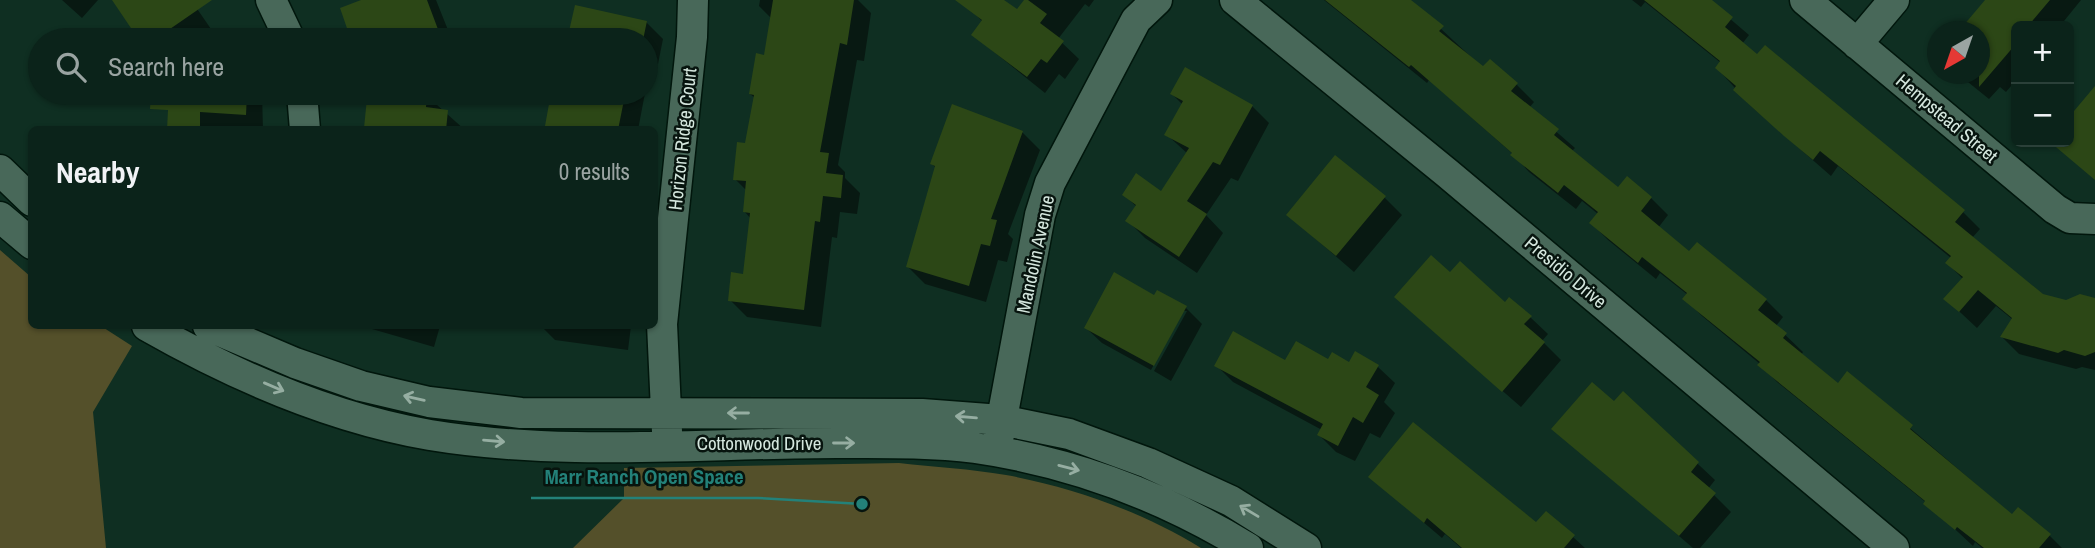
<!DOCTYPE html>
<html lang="en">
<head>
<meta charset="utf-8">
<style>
  body { margin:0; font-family:"Archivo Narrow",sans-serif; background:#142b23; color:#f1f3f6 }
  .controls { position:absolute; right:21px; top:21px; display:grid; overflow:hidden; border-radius:10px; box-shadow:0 2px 5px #0004 }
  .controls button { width:63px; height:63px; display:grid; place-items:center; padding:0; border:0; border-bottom:2px solid #2b4039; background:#0b231a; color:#f1f3f6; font:35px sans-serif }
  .compass { position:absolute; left:1927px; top:21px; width:63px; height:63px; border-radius:50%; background:#0b231a; box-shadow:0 2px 5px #0004; rotate:220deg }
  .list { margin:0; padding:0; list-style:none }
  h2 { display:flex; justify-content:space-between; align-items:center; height:91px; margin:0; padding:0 28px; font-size:30px }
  h2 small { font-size:23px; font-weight:400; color:#9aa4a2 }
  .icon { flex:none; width:38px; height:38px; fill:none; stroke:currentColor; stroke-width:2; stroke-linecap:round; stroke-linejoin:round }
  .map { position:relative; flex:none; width:2095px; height:548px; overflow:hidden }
  .search { position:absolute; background:#0b231a; box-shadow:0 2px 5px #0004; left:28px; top:28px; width:630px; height:77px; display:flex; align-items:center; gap:18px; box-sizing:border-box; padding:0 24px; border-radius:38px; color:#9aa4a2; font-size:26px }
  .panel { position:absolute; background:#0b231a; box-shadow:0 2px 5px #0004; left:28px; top:126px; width:630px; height:203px; border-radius:10px }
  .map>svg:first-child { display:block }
</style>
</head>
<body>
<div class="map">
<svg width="2095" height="548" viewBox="0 0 2095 548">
  <rect width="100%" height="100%" fill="#0f2f22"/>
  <path fill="#54502a" d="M0,250L31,277L32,326H101L132,346L93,412L106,548H0Z
    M899,463C934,467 971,469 1006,475C1072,487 1143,512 1201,548H573L624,498V468Z"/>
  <path fill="#0007" d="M62,0H98L82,18Z
    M114,0H191L211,29L196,40H142Z
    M366,0H436L452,40H358L351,33Z
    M760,0H858L871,13L864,61L857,60L838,165L845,172V178L860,193L857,214L840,212L837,238L832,237L821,327L747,317L730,300L745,276L751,219L745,212L747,191L735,179L746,145L755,98L750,94L766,57L772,19L759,6Z
    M980,0H1002L1017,12L1026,0H1094L1089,7L1085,4L1058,39L1079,59L1065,79L1059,74L1045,93L973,35L983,22L972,11Z
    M1324,0H1410L1484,69L1490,62L1517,85L1534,102L1529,108L1575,148L1571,152L1618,189L1651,198L1668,215L1658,228L1689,254L1766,300L1783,317L1776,326L1803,352L1801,355L1838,385L1847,374L2013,516L2049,535L2062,548H1982L1975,542L1973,546L1928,504L1777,382L1760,364L1702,316L1685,299L1688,295L1660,273L1656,279L1608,240L1591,223L1598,214L1582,201L1576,209L1529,172L1513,154L1429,80L1427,83Z
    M1632,0H1708L1749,35L1742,44L1963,212L1980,229L1972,238L2042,296L2066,302L2095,300V370L2082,367L2076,369L2019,354L2002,337L2012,319L1996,306L1977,328L1946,299L1963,279L1947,263L1951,258L1838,166L1831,176L1752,107L1717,68L1721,63L1645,2L1641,7Z
    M1987,0H2081L2060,26H2016V80L2006,92L2000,87L1989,99L1958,74H1980Z
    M576,7L646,22L663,39L658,64L651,62L646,90V40H569Z
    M171,93H262L263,130H169Z
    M385,93L427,96L465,130H368L365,127L389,102Z
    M553,93H645L638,130H551L547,125Z
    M1172,94L1252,106L1269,123L1238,181L1231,178L1206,215L1223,233L1197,273L1145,238L1128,221L1137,207L1124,195L1162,193L1188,154L1166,134L1183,105Z
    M1022,132L1040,150L1008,234L1013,239L1007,262L998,260L986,302L925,284L908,267L936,168L932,164Z
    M1385,198L1402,215L1354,272L1288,215Z
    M1450,274L1530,317L1548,334L1542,341L1561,360L1521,407L1414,314Z
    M1155,297L1186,308L1202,324L1171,381L1154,371L1187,311H1183L1151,370L1102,343L1086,328Z
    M368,326H440L434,347L372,329Z
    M541,326H631L628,350L555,340Z
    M1356,353L1378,367L1395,383L1384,402L1395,413L1380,438L1370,433L1355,461L1336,452L1319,435L1322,430L1233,382L1216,365L1328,361L1349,364Z
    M1623,394L1715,480L1708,489L1731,512L1700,548H1693L1554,429L1614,403Z
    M1370,477L1573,537L1585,548H1461L1445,534L1442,538Z"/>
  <path fill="#2c4716" d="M112,0H212L154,40H139Z
    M361,0H427L442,40H363L359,30L349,34L340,8Z
    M773,0H854L847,45L840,43L820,152L829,153L826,173L843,175L841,198L823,196L820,222L815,221L804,310L728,301L731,272L743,274L750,213L743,212L746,181L733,180L737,142L745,143L754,95L749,94L756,53L764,55Z
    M955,0H1004L1017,9L1024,0H1028L1047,14L1040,23L1064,41L1047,63L1041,59L1027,77L971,35L982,20Z
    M1325,0H1411L1444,26L1439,31L1483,66L1490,59L1518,83L1511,91L1559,129L1554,135L1618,187L1627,176L1652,197L1641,211L1689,251L1697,242L1767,299L1758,310L1787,333L1783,338L1838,383L1847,371L1913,425L1910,429L2012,514L2018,507L2051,534L2039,548H1984L1957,527L1955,530L1923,504L1925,501L1757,365L1760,362L1682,299L1687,293L1642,257L1638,263L1589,223L1598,212L1564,185L1558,193L1510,155L1512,153L1411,65L1409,67Z
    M1644,0H1712L1733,17L1725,27L1757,54L1765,45L1965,210L1955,222L2043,294L2066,300L2080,294L2095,298V352L2085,356L2064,350L2058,353L2000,337L2012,318L1978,290L1959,312L1943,299L1963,277L1945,263L1951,256L1820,151L1813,160L1784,136L1733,90L1736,86L1715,68L1720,61Z
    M1985,0H2050L2028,26H2016L2015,45L1979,87V32H1958Z
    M575,5L647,21L643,40H567Z
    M1185,67L1253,105L1220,165L1213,162L1187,201L1207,214L1179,257L1125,221L1136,205L1122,195L1136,173L1161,191L1189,148L1164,135L1183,101L1170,94Z
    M2095,86V180L2050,142H2069V117Z
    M151,93H247L246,115L200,112V130H167L168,110L150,109Z
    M394,93L427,95L426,107L448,110L446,130L364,128L367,98L393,101Z
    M551,93H584L624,100L618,130H566L545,126Z
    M952,104L1023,131L991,219L997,220L990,246L981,244L969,286L906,267L935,166L930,164Z
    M1335,155L1386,196L1336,256L1286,215Z
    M1431,255L1450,272L1460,261L1505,302L1509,297L1532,316L1524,324L1545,342L1502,392L1394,297Z
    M1114,272L1154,295L1157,290L1187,306L1154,366L1084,328Z
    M1233,331L1285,360L1296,341L1328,359L1332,352L1349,362L1355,351L1379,365L1366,387L1379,395L1363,423L1353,417L1338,446L1317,435L1323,424L1214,366Z
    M1592,382L1614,401L1623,391L1699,462L1691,472L1716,493L1679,536L1551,429Z
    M1413,422L1536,522L1546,511L1575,535L1564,548H1462L1427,518L1424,523L1368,477Z"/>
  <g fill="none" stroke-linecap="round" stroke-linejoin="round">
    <defs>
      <path id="minor" d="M271,0L290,40
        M1235,0L1447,173L1894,548
        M1805,0L2055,209L2070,218L2095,219
        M1857,44L1894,0
        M302,93L305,130
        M0,170L32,201
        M0,217L32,244
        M147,326C233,375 331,418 430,435C563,457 702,443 837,443C882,443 929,442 975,448C1073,462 1163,496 1248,548
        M208,326L295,363L361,386L429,402L521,413L922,414L1001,420L1069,434L1148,463L1231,501L1306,548
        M667,432L662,324L692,37L693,0
        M998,440L1040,215L1050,183L1136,20L1157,0"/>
    </defs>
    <use href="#minor" stroke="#01160c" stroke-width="33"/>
    <use href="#minor" stroke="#486859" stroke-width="30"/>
  </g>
  <defs><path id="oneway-shaft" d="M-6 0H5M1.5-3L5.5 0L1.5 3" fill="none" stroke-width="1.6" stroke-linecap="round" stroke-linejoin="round" transform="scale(1.75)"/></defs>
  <g stroke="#96aea2">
    <use href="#oneway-shaft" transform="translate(274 387) rotate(23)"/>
    <use href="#oneway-shaft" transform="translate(414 398) rotate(-167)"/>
    <use href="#oneway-shaft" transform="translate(738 413) rotate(180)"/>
    <use href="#oneway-shaft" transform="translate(966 417) rotate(-175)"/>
    <use href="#oneway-shaft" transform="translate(494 441) rotate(5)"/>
    <use href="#oneway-shaft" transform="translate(844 443)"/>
    <use href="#oneway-shaft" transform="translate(1069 468) rotate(14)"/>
    <use href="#oneway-shaft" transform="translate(1249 511) rotate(-149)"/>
  </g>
  <g text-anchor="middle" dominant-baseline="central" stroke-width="5" stroke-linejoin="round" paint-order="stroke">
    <g font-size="19" fill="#d5e7de" stroke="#07140e">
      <text transform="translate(1947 118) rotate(40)">Hempstead Street</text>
      <text transform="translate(682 139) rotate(-84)">Horizon Ridge Court</text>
      <text transform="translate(1035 254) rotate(-78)">Mandolin Avenue</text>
      <text transform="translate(1566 272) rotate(40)">Presidio Drive</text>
      <text x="759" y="443">Cottonwood Drive</text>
    </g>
  </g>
  <path fill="none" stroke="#238179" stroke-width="2.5" d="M862 504L758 498H531"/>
  <circle fill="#238179" stroke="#07140e" stroke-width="2.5" cx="862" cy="504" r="7"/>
  <g font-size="21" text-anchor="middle" font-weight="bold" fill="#238179" stroke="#07140e" stroke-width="5" stroke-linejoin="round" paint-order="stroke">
    <text x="644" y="484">Marr Ranch Open Space</text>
  </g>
</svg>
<div class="controls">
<button>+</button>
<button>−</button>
</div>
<svg class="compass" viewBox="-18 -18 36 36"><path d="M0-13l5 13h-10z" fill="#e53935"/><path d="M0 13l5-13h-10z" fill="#9aa4a2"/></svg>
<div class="search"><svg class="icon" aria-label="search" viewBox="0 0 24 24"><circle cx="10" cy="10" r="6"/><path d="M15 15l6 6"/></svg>Search here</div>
<section class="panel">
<h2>Nearby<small>0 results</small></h2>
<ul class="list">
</ul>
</section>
</div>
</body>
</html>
